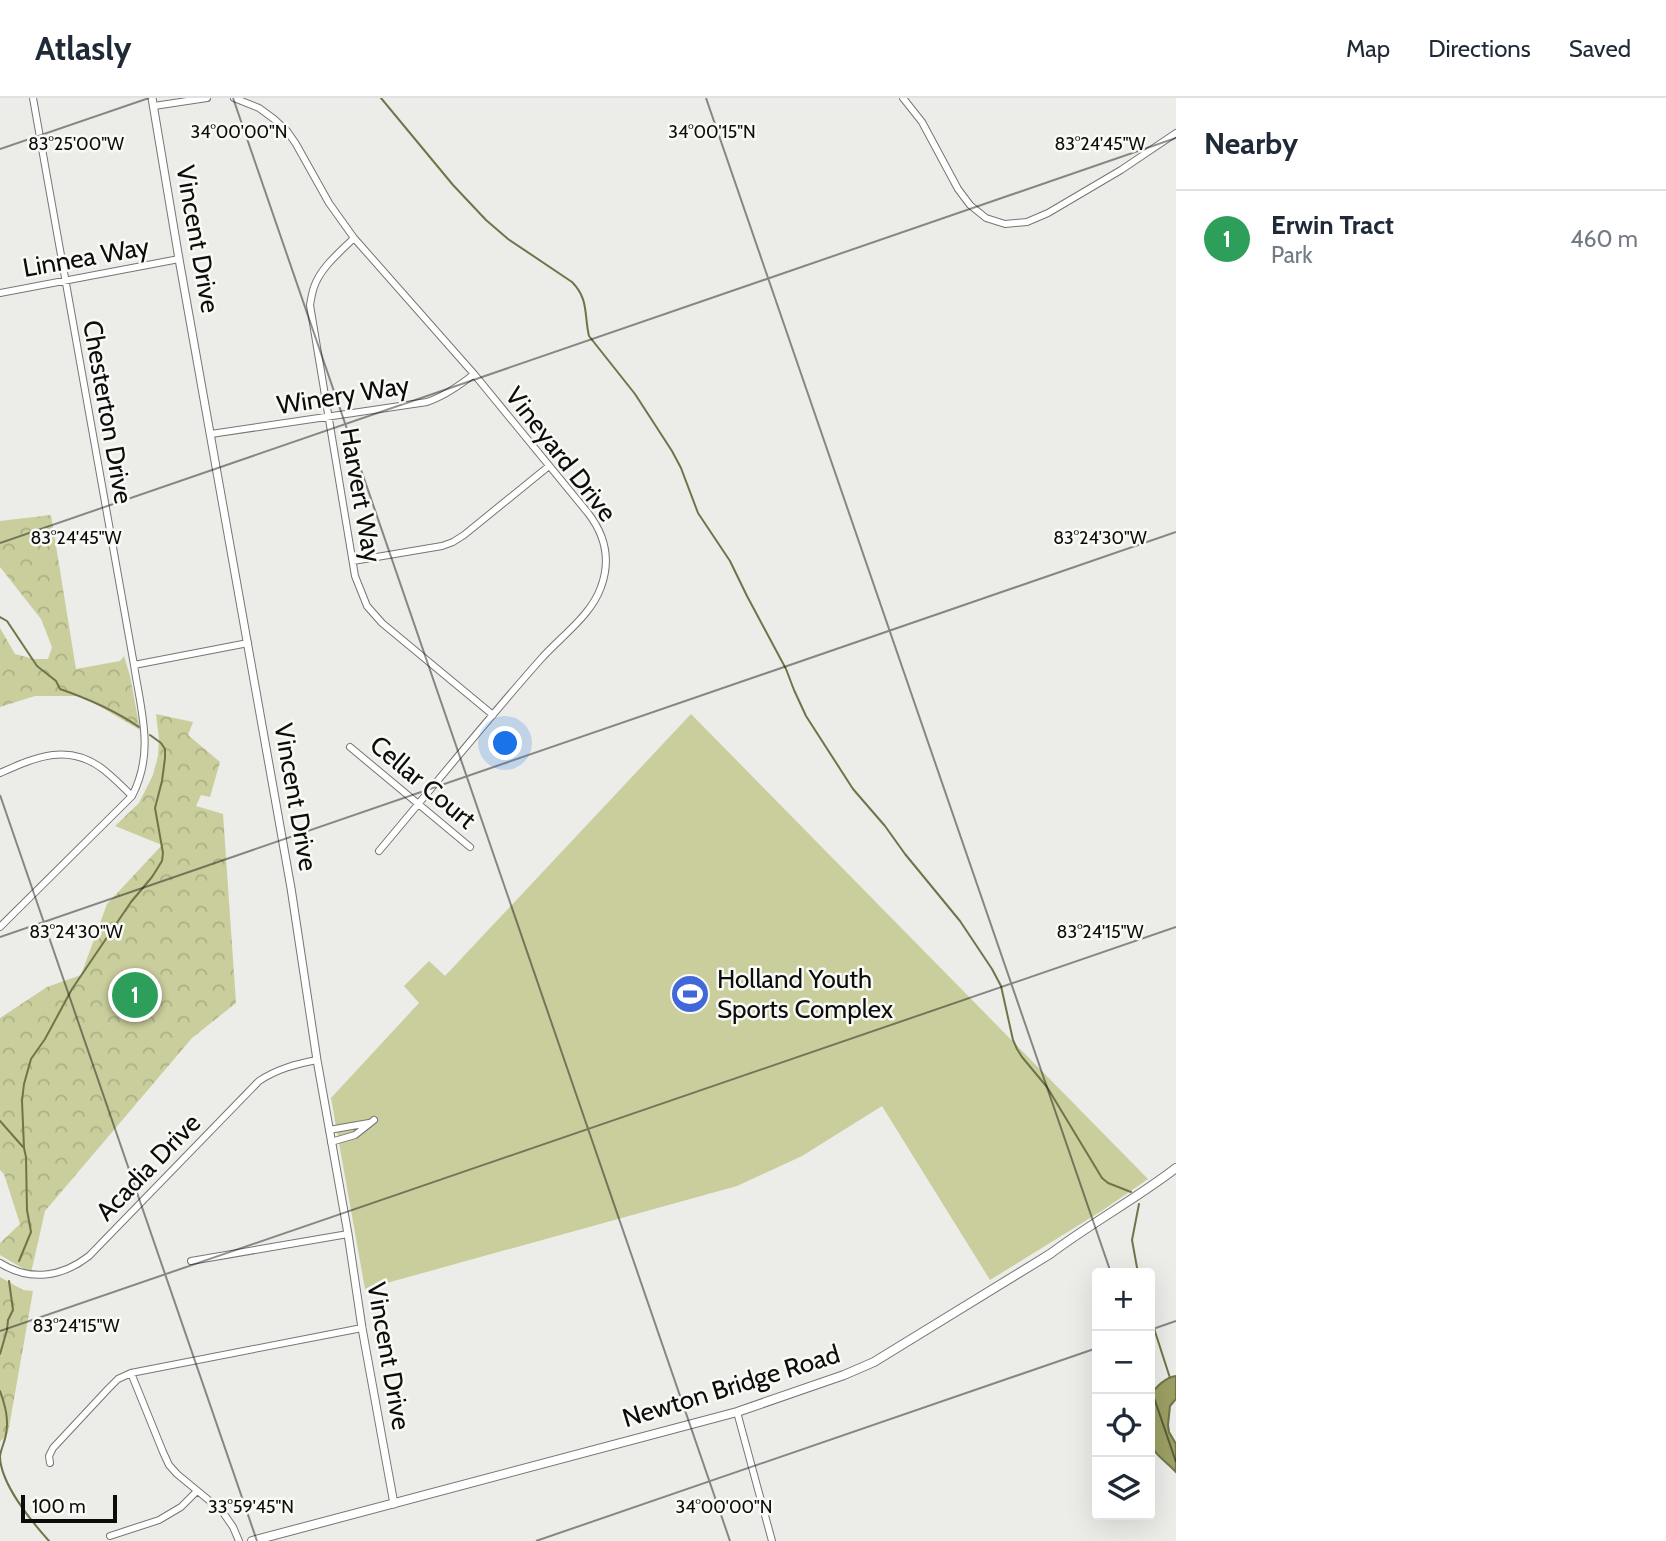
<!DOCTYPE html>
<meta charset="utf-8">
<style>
body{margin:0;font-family:Cabin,sans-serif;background:#f6f6f7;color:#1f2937}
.controls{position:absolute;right:21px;bottom:21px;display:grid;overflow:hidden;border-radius:7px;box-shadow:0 7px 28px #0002}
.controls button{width:63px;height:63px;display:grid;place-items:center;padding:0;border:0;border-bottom:2px solid #e0e1e3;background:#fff;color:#1f2937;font:35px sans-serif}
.scale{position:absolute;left:21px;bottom:18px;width:96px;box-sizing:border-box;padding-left:7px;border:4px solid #0c0c0b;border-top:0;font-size:19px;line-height:24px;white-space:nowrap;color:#0c0c0b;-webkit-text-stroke:5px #f9faf6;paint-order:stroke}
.you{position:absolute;left:506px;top:646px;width:24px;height:24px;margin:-18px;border:5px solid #fff;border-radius:50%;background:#1a73e8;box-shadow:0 0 0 10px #1a73e833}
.badge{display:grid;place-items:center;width:46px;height:46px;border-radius:50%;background:#111827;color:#fff;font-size:23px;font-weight:700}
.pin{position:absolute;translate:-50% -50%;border:4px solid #fff;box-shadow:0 2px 7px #0006}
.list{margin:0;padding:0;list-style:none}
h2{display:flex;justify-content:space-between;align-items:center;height:91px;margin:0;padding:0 28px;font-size:30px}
h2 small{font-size:23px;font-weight:400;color:#747a83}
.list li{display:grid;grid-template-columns:46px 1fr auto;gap:21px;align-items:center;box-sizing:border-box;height:98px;padding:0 28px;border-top:2px solid #e0e1e3}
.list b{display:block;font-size:26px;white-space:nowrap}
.list p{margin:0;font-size:23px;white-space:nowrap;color:#747a83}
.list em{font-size:23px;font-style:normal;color:#747a83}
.icon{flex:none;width:38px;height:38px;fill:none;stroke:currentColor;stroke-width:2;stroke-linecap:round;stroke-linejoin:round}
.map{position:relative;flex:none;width:1176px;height:1443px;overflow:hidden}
header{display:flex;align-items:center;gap:42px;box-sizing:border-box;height:98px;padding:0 35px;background:#fff;border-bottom:2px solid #e0e1e3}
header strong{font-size:33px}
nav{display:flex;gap:38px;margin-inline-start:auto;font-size:24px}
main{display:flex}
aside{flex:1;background:#fff}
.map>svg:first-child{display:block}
.park{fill:url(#park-crowns)}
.pitch{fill:#cace9c}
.water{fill:#9ca064;stroke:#717449;stroke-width:2}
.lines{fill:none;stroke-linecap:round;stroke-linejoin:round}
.stream{stroke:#717449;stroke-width:2}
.minor-casing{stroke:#767673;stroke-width:8}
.tertiary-casing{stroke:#767673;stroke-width:9}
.secondary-casing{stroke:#767673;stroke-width:10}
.minor{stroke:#fff;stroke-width:6}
.tertiary{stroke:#fff;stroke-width:7}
.secondary{stroke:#fff;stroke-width:8}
.ticks{fill:none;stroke:#0c0c0b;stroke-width:2;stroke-opacity:0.45}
.labels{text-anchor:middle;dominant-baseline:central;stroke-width:5;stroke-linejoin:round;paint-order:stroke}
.street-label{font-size:26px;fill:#0c0c0b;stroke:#f9faf6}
.poi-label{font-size:26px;fill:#0c0c0b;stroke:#f9faf6;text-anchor:start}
.ticks-label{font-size:18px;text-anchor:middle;fill:#0c0c0b;stroke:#f9faf6;stroke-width:5;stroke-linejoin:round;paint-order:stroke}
</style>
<header>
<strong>Atlasly</strong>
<nav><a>Map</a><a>Directions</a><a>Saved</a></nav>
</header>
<main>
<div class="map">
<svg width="1176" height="1443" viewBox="0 0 1176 1443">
<defs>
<pattern id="park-crowns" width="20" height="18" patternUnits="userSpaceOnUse" patternTransform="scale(1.75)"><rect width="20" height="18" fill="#cace9c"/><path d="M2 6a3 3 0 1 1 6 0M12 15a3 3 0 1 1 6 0" fill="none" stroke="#acb085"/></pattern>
</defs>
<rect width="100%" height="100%" fill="#ecece8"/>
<path class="park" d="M 51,417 L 76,571 L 120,563 L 124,558 L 130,578 L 140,632 L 82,598 L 35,598 L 0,609 L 0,530 L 15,556 L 34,561 L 48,561 L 52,549 L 41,521 L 0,469 L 0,423 Z
M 156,616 L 193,624 L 188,637 L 220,664 L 210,699 L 201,697 L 196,708 L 223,716 L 236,905 L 192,940 L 45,1113 L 31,1175 L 0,1157 L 0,1145 L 20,1126 L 4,1076 L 0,1072 L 0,920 L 47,889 L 81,877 L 107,806 L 162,747 L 115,728 L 139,705 L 153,677 L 158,658 L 159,641 Z
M 0,1179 L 23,1192 L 33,1193 L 8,1335 L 0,1344 Z"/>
<path class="pitch" d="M 691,616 L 1148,1081 L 1103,1112 L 990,1182 L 882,1008 L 802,1058 L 737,1088 L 365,1191 L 331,1000 L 419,905 L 404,888 L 429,863 L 445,878 Z"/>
<path class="water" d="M 1176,1278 L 1176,1301 L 1170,1308 L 1168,1327 L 1169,1334 L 1176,1346 L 1176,1374 C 1168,1365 1153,1356 1150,1344 C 1149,1339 1149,1302 1150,1299 C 1155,1289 1166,1279 1176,1278 Z"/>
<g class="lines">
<path class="stream" d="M 381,0 L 453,87 L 486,122 L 508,141 L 572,184 C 589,201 584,217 589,238 L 635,296 L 672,353 L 681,370 L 698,415 L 730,463 L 747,498 L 786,571 L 794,592 L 806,618 L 853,691 L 885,728 L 905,756 L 960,823 L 992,871 L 1001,888 L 1013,942 L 1017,951 L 1022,959 L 1047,989 L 1102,1080 L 1108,1085 L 1131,1094
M 0,519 L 7,523 L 37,568 L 56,583 L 60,591 C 89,601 114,612 139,629
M 0,1023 L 23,1049
M 19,1163 L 31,1134 L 27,1112 L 26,1059 L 24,1050 L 22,1003 L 24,986 L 31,961 L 45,941 L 72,891 L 131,804 L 152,779 L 162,763 L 163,755 L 155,710 L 162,683 L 165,660 L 165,651 L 161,645 L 150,637
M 1138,1175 L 1132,1142 L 1139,1106
M 1150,1218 L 1170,1280
M 0,1256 L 7,1232 L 8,1222 L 13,1212 L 9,1183
M 0,1293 C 5,1307 9,1321 6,1336 C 5,1343 1,1351 0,1358 C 0,1385 32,1424 49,1443"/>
<defs>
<path id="minor" d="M 234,0 L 259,10 L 274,21 L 287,33 L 296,46 L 329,105 L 354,140 L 474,276 L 588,415 C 605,437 611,462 601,489 C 591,518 560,539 540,562 C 485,624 433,689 379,753
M 903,0 L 922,24 L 958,91 L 970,107 L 986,120 L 1005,126 L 1027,124 L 1048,115 L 1121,72 L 1176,35
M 154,8 L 207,0
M 354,140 C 340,154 321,169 314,189 C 312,195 311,201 310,207 L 355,478 L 367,508 L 382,525 L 493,617
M 0,195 L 179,161
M 211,336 L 427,304 C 445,298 459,288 474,276
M 353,463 L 442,448 L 453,444 L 464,437 L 549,368
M 134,567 L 248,545
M 350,649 L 470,749
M 0,675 C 36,659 69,644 104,672 C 114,680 123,689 132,698
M 0,829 L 132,698 C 155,654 141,614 134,567 L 33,0
M 329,1032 L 369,1025
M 331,1044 L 355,1037 L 374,1022
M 191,1163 L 348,1136
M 0,1165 C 30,1184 62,1179 89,1158 L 259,983 C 277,971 296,966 317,962
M 131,1275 L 163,1354 L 169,1367 L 177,1376 L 222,1413 L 233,1429 L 239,1443
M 737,1314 L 772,1443
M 50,1365 L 49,1358 L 53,1350 L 108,1291 L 118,1281 L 131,1275 L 362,1230
M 110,1438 L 159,1422 L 181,1409 L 197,1393"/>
<path id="tertiary" d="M 152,0 L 179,161 L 291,790 L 317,962 L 348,1136 L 362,1230 L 394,1406"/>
<path id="secondary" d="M 252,1443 L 737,1314 L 844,1277 L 874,1264 L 1050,1156 C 1091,1125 1136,1101 1176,1070"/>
</defs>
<use href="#minor" class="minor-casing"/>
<use href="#tertiary" class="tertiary-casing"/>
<use href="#secondary" class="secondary-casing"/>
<use href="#minor" class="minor"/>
<use href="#tertiary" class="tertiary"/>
<use href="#secondary" class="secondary"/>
</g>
<path class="ticks" d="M 233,0 L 730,1443M 706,0 L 1111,1175M 0,51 L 149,0M 0,445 L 1176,40M 0,697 L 257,1443M 0,839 L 1176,434M 1150,1232 L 1176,1223M 0,1233 L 1176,829M 1150,1288 L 1176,1364M 536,1443 L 1097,1250"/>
<defs>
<symbol id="stadium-disc" viewBox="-11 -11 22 22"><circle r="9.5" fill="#4267d9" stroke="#f9faf6"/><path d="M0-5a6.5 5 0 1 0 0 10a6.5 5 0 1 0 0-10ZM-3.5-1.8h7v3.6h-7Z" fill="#fff"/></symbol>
</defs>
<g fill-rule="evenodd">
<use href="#stadium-disc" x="668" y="874" width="44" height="44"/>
</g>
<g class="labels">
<g class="street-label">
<text transform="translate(198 141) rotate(80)">Vincent Drive</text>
<text transform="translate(86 159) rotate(-10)">Linnea Way</text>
<text transform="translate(343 297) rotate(-9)">Winery Way</text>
<text transform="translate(108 314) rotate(80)">Chesterton Drive</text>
<text transform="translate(561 356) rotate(52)">Vineyard Drive</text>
<text transform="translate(361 397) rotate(80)">Harvert Way</text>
<text transform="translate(423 684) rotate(40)">Cellar Court</text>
<text transform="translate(296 699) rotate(80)">Vincent Drive</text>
<text transform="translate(148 1069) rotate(-46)">Acadia Drive</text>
<text transform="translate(389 1258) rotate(80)">Vincent Drive</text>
<text transform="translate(731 1288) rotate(-17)">Newton Bridge Road</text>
</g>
<g class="poi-label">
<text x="717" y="881">Holland Youth<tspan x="717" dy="30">Sports Complex</tspan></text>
</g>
</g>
<g class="ticks-label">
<text x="239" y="40">34°00'00"N</text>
<text x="712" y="40">34°00'15"N</text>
<text x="76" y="52">83°25'00"W</text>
<text x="1100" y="52">83°24'45"W</text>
<text x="76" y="446">83°24'45"W</text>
<text x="1100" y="446">83°24'30"W</text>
<text x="76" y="840">83°24'30"W</text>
<text x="1100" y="840">83°24'15"W</text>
<text x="76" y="1234">83°24'15"W</text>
<text x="251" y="1415">33°59'45"N</text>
<text x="724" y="1415">34°00'00"N</text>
</g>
</svg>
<div class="controls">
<button>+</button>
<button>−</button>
<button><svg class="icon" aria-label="locate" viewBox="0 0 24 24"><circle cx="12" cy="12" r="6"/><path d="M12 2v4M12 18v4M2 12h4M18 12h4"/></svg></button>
<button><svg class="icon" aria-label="layers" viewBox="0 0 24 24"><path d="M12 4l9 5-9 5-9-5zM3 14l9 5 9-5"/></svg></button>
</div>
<div class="scale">100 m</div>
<div class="you"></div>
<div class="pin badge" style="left:135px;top:897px;background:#2e9e5b">1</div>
</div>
<aside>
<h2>Nearby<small></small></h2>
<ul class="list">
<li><span class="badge" style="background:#2e9e5b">1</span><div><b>Erwin Tract</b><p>Park</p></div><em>460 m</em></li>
</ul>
</aside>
</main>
